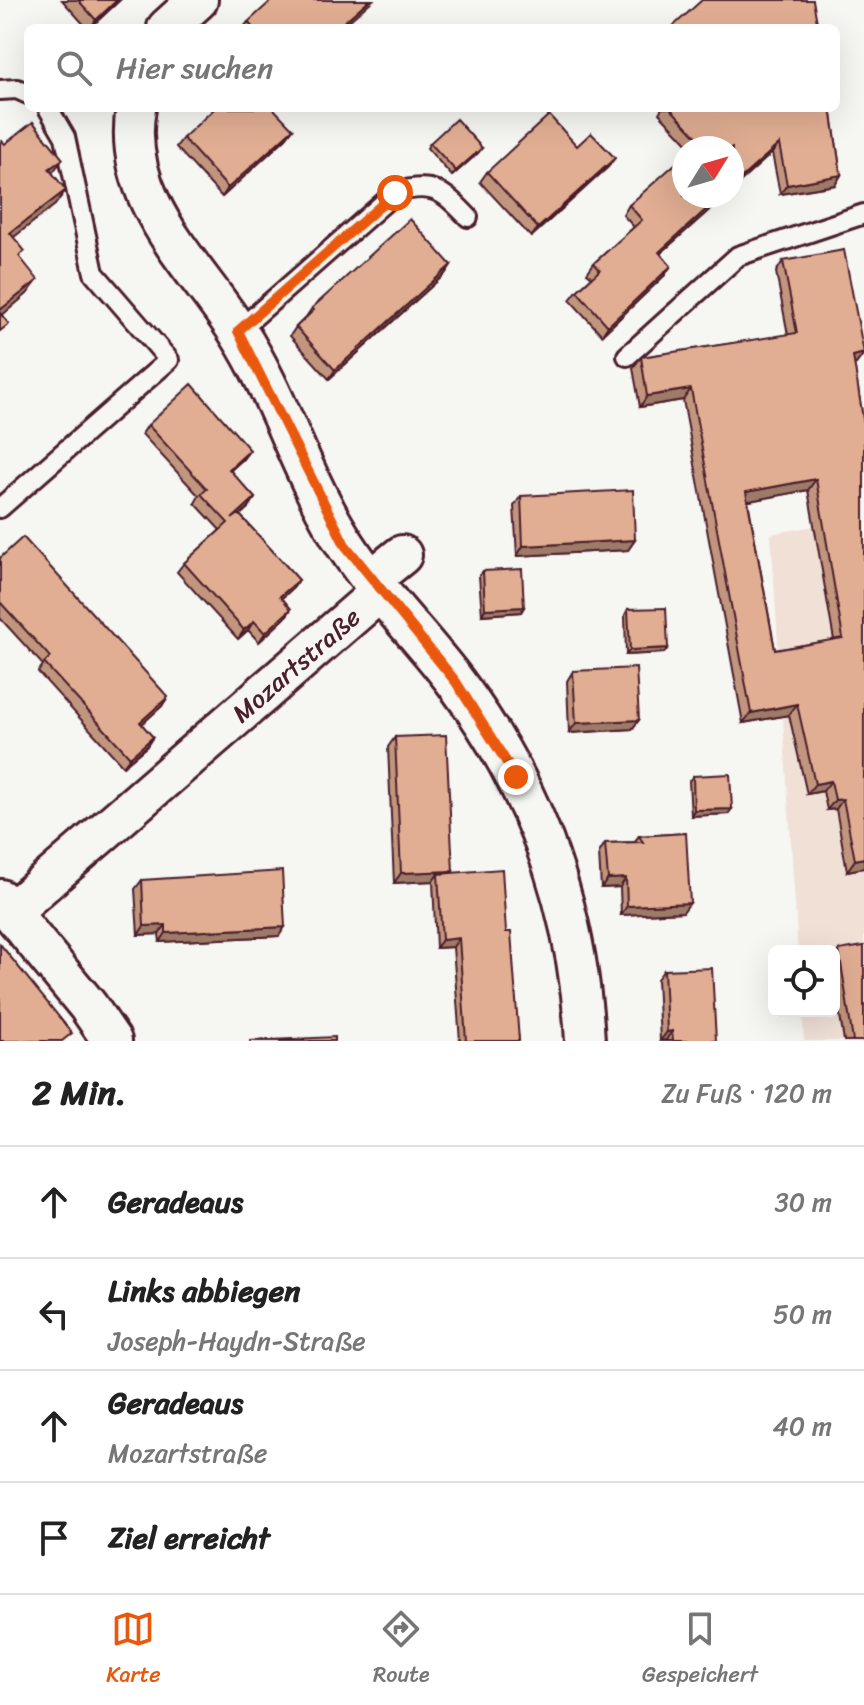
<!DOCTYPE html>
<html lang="de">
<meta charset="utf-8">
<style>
body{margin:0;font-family:Sriracha,sans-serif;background:#f6f6f6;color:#222}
.controls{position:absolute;right:24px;bottom:24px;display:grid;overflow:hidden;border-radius:12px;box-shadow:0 8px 32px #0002}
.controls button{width:72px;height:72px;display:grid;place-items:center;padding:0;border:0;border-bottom:2px solid #e0e0e0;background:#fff;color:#222;font:40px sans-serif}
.compass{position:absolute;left:672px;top:136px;width:72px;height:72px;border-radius:50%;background:#fff;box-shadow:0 8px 32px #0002;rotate:53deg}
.stop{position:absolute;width:24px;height:24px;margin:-18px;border:6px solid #ea580c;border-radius:50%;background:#fff}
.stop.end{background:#ea580c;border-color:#fff;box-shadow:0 2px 8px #0008}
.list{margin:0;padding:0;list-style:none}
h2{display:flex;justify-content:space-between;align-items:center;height:104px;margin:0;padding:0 32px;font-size:34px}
h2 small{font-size:26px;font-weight:400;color:#767676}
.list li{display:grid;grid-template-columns:52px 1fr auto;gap:24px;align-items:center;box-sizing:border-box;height:112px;padding:0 32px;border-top:2px solid #e0e0e0}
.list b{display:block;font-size:30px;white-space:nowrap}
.list p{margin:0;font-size:26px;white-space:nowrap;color:#767676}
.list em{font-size:26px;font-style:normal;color:#767676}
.icon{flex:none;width:44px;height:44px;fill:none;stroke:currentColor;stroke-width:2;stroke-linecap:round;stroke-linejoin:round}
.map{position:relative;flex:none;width:864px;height:1041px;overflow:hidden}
.search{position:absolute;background:#fff;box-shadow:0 8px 32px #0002;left:24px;right:24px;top:24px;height:88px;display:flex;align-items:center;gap:20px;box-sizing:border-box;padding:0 28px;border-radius:12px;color:#767676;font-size:30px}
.sheet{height:552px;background:#fff}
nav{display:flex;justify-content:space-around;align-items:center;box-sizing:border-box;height:112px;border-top:2px solid #e0e0e0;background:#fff;font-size:22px;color:#767676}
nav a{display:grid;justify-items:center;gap:4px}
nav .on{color:#ea580c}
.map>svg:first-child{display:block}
.built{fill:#f0e0d6}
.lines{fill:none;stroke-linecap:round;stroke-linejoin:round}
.service-casing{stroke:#4a1f2b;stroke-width:24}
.minor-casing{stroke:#4a1f2b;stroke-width:44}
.service{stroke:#f6f6f2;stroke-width:18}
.minor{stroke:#f6f6f2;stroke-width:38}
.wall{fill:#c2967e;stroke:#4a1f2b;stroke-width:2;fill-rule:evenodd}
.shaded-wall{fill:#9e7a67;stroke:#4a1f2b;stroke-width:2}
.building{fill:#e1ae93;stroke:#4a1f2b;stroke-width:2;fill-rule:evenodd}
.route{stroke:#ea580c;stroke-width:10}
.labels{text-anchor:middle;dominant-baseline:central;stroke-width:8;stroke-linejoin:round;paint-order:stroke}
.street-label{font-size:26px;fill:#4a1f2b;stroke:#f6f6f2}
</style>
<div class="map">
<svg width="864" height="1041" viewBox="0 0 864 1041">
<rect width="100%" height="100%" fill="#f6f6f2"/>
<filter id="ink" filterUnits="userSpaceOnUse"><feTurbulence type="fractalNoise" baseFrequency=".0125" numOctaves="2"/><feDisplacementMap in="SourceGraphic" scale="16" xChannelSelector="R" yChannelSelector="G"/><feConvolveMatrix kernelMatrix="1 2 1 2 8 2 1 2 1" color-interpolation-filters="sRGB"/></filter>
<g filter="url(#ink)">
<path class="built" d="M 864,517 L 864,1041 L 804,1041 L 802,1011 L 834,1011 L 834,951 L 798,951 L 771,534 Z"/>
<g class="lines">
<defs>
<path id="service" d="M 0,90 L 17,89 L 28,94
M 238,331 L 395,193 C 432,181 443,191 468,217
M 627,356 L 738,256 L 864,214
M 0,508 L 169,360 L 94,273 L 65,137 L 48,108"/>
<path id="minor" d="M 167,28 L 198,0
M 136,108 C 120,200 195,264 238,332 C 281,399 303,481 347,547 C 379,596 422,637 457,684 C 536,790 578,909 585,1041
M 371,580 L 402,555
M 0,899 L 88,1006 L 112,1041
M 11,912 L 380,592"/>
</defs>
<use href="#service" class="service-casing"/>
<use href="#minor" class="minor-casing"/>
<use href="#service" class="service"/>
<use href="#minor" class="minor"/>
</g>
<path class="wall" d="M 62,0 L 120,0 L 90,28 L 87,28 Z
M 248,22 L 341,28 L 243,28 Z
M 662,108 L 831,108 L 841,175 L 835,185 L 780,194 L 772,153 L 732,189 L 732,148 L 692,148 L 659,113 Z
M 293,129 L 286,138 L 222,197 L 176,147 L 183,138 Z
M 430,143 L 482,148 L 478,153 L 452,176 L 427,148 Z
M 577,146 L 608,167 L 531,237 L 480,182 L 487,172 Z
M 725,196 L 660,254 L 665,275 L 602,335 L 570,300 L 577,291 L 592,277 L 587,273 L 594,263 L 634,227 L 623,215 L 629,205 Z
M 783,261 L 864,353 L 856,364 L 854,364 L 864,425 L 864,868 L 847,871 L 836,809 L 827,810 L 823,791 L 807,794 L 789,715 L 743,723 L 683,400 L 640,407 L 633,368 L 641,357 L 788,335 L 776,272 ZM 808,490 L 834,640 L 775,650 L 748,501 Z
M 451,265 L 445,274 L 329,379 L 290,336 L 296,327 L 306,317 L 312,308 Z
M 148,425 L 243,459 L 230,471 L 255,498 L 249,507 L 240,515 L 299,580 L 293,588 L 282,598 L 291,609 L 285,618 L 259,642 L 248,630 L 238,639 L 177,572 L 184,563 L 220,530 L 195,503 L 199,496 L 142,434 Z
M 521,496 L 635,540 L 628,550 L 517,556 L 514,506 Z
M 0,558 L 162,706 L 142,724 L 147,746 L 123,766 L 38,672 L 43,665 L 0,618 Z
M 483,571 L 524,607 L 521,612 L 482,615 L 479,576 Z
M 628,609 L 668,648 L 664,653 L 626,655 L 625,615 Z
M 573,671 L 639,720 L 632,729 L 569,733 L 567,681 Z
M 395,737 L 453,871 L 451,873 L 506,932 L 519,1041 L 460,1041 L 453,947 L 436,948 L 433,881 L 394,883 L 388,747 Z
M 693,776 L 728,814 L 691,816 L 689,781 Z
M 686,833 L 683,912 L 621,915 L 620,887 L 601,888 L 599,853 L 605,843 L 634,842 L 639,836 Z
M 142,880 L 279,936 L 160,942 L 159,934 L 138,935 L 135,889 Z
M 839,950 L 864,1041 L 844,1041 L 834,977 L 834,958 Z
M 664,970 L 716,1041 L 660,1041 L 657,979 Z"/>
<path class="shaded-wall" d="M 117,0 L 120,0 L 90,28 L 96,20 Z
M 369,0 L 373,0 L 341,28 L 337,28 Z
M 293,129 L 286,138 L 222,197 L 228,188 Z
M 779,144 L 772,153 L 732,189 L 732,186 Z
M 482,148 L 478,153 L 452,176 L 456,171 Z
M 615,158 L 608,167 L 531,237 L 538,228 Z
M 63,159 L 52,173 L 49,169 Z
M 841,175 L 835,185 L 780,194 L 787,185 Z
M 66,190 L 55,205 L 0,248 L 10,233 Z
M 721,196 L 725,196 L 652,261 L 659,252 Z
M 451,265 L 445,274 L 329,379 L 335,370 Z
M 671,266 L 665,275 L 602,335 L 608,326 Z
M 38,280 L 27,294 L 0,317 L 0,310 Z
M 864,353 L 856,364 L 846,366 L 853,356 Z
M 691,389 L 683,400 L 640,407 L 647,396 Z
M 250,450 L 243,459 L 222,478 L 229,469 Z
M 816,479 L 808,490 L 739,503 L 746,492 Z
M 255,498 L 249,507 L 226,528 L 232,519 Z
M 635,540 L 628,550 L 517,556 L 523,546 Z
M 299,580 L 293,588 L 274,605 L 280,596 Z
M 524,607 L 521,612 L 482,615 L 485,609 Z
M 291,609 L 285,618 L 259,642 L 265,633 Z
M 254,621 L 248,630 L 238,639 L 244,630 Z
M 668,648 L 664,653 L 626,655 L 630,650 Z
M 168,697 L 162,706 L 134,731 L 140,722 Z
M 797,704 L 789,715 L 743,723 L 751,713 Z
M 639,720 L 632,729 L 569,733 L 576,723 Z
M 153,737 L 147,746 L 123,766 L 130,757 Z
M 831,781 L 823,791 L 807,794 L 815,784 Z
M 843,799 L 836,809 L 827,810 L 835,800 Z
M 732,809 L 728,814 L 691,816 L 694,810 Z
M 864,858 L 864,868 L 847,871 L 855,860 Z
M 453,871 L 446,881 L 438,874 L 433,881 L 394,883 L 401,873 Z
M 626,878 L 620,887 L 601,888 L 608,879 Z
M 690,903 L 683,912 L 621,915 L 627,906 Z
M 166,925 L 159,934 L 138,935 L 144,926 Z
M 285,927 L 279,936 L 160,942 L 166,933 Z
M 459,938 L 453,947 L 436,948 L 442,940 Z
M 672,1031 L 666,1040 L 660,1041 L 667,1032 Z"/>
<path class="building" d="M 78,0 L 117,0 L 96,20 Z
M 272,0 L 369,0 L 337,28 L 253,28 L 248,22 Z
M 702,0 L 813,0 L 818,28 L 671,28 Z
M 215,108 L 273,108 L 293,129 L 228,188 L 183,138 Z
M 670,108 L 831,108 L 841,175 L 787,185 L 779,144 L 732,186 L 732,148 L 693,148 L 701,141 Z
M 549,115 L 577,146 L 591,133 L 615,158 L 538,228 L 487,172 Z
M 456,119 L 482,148 L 456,171 L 430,143 Z
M 33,122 L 63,159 L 49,169 L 66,190 L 10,233 L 25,251 L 19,256 L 38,280 L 0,310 L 0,143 L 2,141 L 5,144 Z
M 684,156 L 684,196 L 721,196 L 659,252 L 671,266 L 608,326 L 577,291 L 600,270 L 594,263 L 642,220 L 629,205 Z
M 410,219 L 451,265 L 335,370 L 296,327 L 314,310 L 312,308 Z
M 844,250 L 864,353 L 853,356 L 864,425 L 864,858 L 855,860 L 843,799 L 835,800 L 831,781 L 815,784 L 797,704 L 751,713 L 691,389 L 647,396 L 641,357 L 797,333 L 783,261 ZM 816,479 L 843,638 L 775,650 L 746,492 Z
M 0,313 L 9,324 L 0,331 Z
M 192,384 L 250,450 L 229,469 L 255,498 L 232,519 L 239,514 L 299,580 L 280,596 L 291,609 L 265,633 L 254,621 L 244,630 L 184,563 L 228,523 L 201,494 L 207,489 L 148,425 Z
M 633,490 L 635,540 L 523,546 L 521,496 Z
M 23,537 L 168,697 L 140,722 L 153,737 L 130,757 L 44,663 L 50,657 L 0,602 L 0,558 Z
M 522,569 L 524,607 L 485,609 L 483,571 Z
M 666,608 L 668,648 L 630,650 L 628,609 Z
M 636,668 L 639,720 L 576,723 L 573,671 Z
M 446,735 L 453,871 L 401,873 L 395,737 Z
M 730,774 L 732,809 L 694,810 L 693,776 Z
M 686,833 L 690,903 L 627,906 L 626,878 L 608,879 L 605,843 L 643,842 L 639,836 Z
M 502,869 L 506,932 L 511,932 L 519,1041 L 466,1041 L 459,938 L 442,940 L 438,874 Z
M 282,871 L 285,927 L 166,933 L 166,925 L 144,926 L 142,880 Z
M 0,944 L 72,1033 L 62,1041 L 0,1041 Z
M 864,946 L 864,1041 L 853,1041 L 839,950 Z
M 712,968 L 716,1041 L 673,1041 L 672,1031 L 667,1032 L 664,970 Z
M 335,1037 L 335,1041 L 249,1041 Z"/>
</g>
<g class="lines" filter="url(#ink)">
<path class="route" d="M 395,193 L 238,331 L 345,545 L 456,682 L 516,777"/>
</g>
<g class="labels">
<g class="street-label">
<text transform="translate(296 665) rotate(-41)">Mozartstraße</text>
</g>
</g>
</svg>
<div class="controls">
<button><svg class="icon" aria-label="locate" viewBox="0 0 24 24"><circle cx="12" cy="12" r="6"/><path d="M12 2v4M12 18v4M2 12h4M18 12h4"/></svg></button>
</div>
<svg class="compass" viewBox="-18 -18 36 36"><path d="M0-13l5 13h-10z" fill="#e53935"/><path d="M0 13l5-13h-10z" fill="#767676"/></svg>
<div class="stop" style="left:395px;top:193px"></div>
<div class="stop end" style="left:516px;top:777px"></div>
<div class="search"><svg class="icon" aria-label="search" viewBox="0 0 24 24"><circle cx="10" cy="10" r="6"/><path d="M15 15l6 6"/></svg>Hier suchen</div>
</div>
<section class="sheet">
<h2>2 Min.<small>Zu Fuß · 120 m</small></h2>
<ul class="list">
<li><svg class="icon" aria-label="ahead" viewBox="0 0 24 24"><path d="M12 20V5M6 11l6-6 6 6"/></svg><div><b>Geradeaus</b></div><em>30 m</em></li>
<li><svg class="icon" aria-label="left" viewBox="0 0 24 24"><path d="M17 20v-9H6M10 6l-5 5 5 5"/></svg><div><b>Links abbiegen</b><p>Joseph-Haydn-Straße</p></div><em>50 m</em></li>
<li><svg class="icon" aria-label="ahead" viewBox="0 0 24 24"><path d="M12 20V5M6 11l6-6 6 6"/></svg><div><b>Geradeaus</b><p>Mozartstraße</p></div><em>40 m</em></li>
<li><svg class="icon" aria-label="arrive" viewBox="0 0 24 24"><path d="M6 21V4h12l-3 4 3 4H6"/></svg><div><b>Ziel erreicht</b></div></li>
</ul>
</section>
<nav>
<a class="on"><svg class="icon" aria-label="map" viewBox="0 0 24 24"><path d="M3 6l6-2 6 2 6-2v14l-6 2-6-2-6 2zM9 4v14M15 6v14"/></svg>Karte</a>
<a><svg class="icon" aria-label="directions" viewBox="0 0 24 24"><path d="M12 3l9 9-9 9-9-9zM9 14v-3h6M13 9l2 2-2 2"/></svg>Route</a>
<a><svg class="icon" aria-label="saved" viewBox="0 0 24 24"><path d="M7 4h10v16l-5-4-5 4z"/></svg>Gespeichert</a>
</nav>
